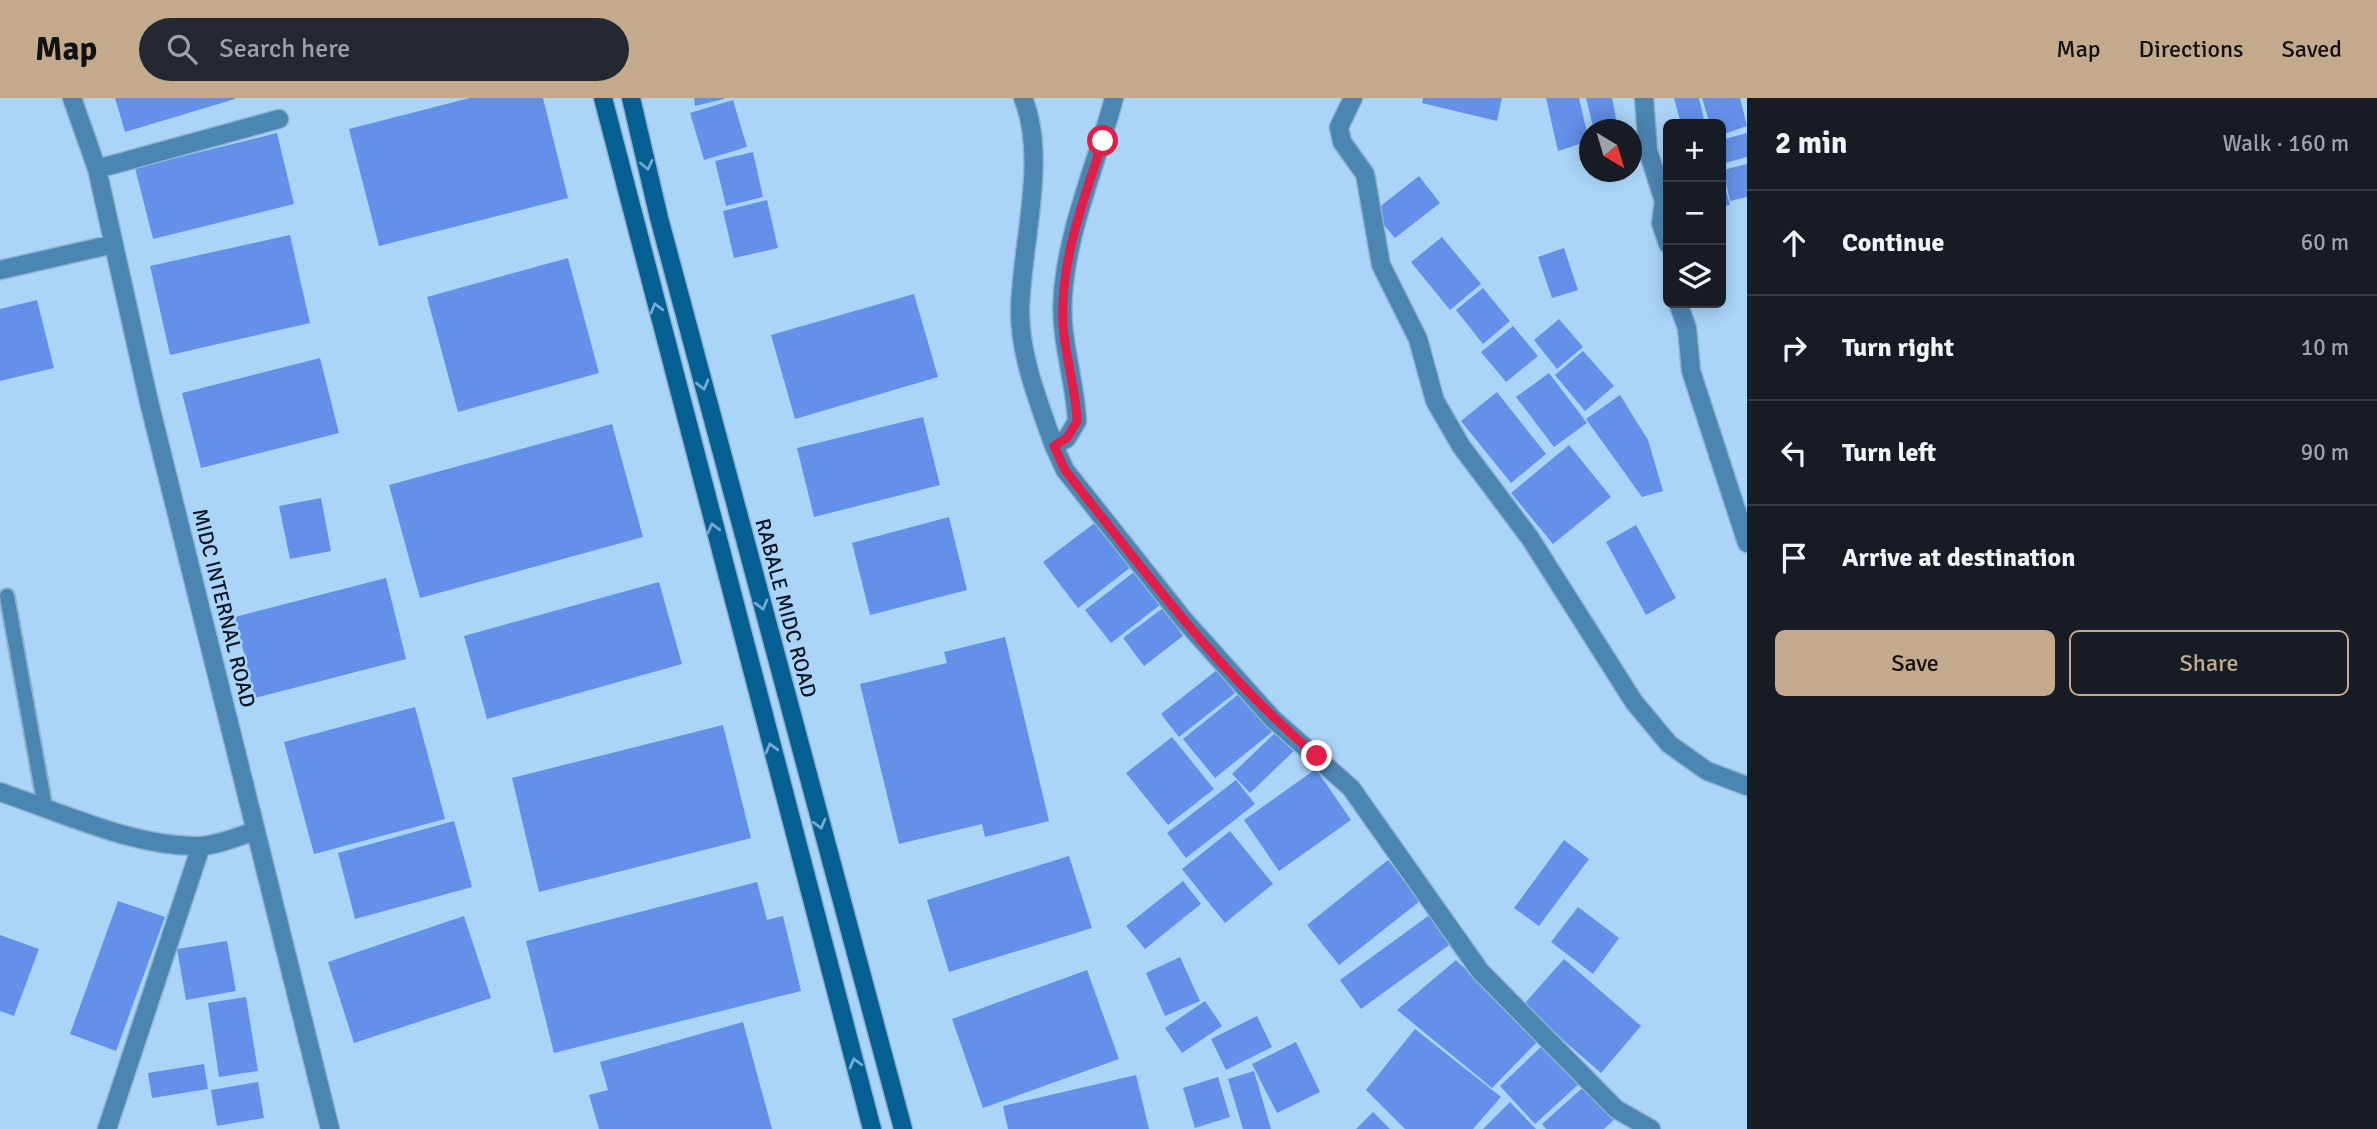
<!DOCTYPE html>
<meta charset="utf-8">
<style>
body{margin:0;font-family:Signika,sans-serif;background:#242831;color:#f1f3f6}
.controls{position:absolute;right:21px;top:21px;display:grid;overflow:hidden;border-radius:10px;box-shadow:0 4px 18px #0003}
.controls button{width:63px;height:63px;display:grid;place-items:center;padding:0;border:0;border-bottom:2px solid #363941;background:#171b24;color:#f1f3f6;font:35px sans-serif}
.compass{position:absolute;left:1579px;top:21px;width:63px;height:63px;border-radius:50%;background:#171b24;box-shadow:0 4px 18px #0003;rotate:142deg}
.stop{position:absolute;width:21px;height:21px;margin:-16px;border:5px solid #e11d48;border-radius:50%;background:#fff}
.stop.end{background:#e11d48;border-color:#fff;box-shadow:0 2px 7px #0008}
.list{margin:0;padding:0;list-style:none}
h2{display:flex;justify-content:space-between;align-items:center;height:91px;margin:0;padding:0 28px;font-size:30px}
h2 small{font-size:23px;font-weight:400;color:#9ea1a6}
.list li{display:grid;grid-template-columns:46px 1fr auto;gap:21px;align-items:center;box-sizing:border-box;height:105px;padding:0 28px;border-top:2px solid #363941}
.list b{display:block;font-size:26px;white-space:nowrap}
.list em{font-size:23px;font-style:normal;color:#9ea1a6}
.actions{display:flex;gap:14px;padding:21px 28px}
.actions a{flex:1;padding:16px 0;border:2px solid #c4aa8d;border-radius:10px;text-align:center;font-size:24px;color:#c4aa8d}
.actions .main{background:#c4aa8d;color:#111}
.icon{flex:none;width:38px;height:38px;fill:none;stroke:currentColor;stroke-width:2;stroke-linecap:round;stroke-linejoin:round}
.map{position:relative;flex:none;width:1747px;height:1031px;overflow:hidden}
header{display:flex;align-items:center;gap:42px;box-sizing:border-box;height:98px;padding:0 35px;background:#c4aa8d;color:#111}
header strong{font-size:33px}
nav{display:flex;gap:38px;margin-inline-start:auto;font-size:24px}
.search{width:490px;height:63px;background:#242831;display:flex;align-items:center;gap:18px;box-sizing:border-box;padding:0 24px;border-radius:38px;color:#9ea1a6;font-size:26px}
main{display:flex}
aside{flex:1;background:#171b24}
.map>svg:first-child{display:block}
.building{fill:#6390e9}
.lines{fill:none;stroke-linecap:round;stroke-linejoin:round}
.service-casing{stroke:#8cb2d1;stroke-width:18}
.minor-casing{stroke:#8cb2d1;stroke-width:21}
.secondary-casing{stroke:#8cb2d1;stroke-width:21}
.service{stroke:#4b85b1;stroke-width:14}
.minor{stroke:#4b85b1;stroke-width:18}
.secondary{stroke:#055f92;stroke-width:18}
.oneway{stroke:#70acd4}
.route{stroke:#e11d48;stroke-width:9}
.labels{text-anchor:middle;dominant-baseline:central;stroke-width:5;stroke-linejoin:round;paint-order:stroke}
.street-label{font-size:21px;fill:#04131f;stroke:#aad5f8}
</style>
<header>
<strong>Map</strong>
<div class="search"><svg class="icon" aria-label="search" viewBox="0 0 24 24"><circle cx="10" cy="10" r="6"/><path d="M15 15l6 6"/></svg>Search here</div>
<nav><a>Map</a><a>Directions</a><a>Saved</a></nav>
</header>
<main>
<div class="map">
<svg width="1747" height="1031" viewBox="0 0 1747 1031">
<rect width="100%" height="100%" fill="#aad5f8"/>
<path class="building" d="M 115,0 L 235,0 L 235,1 L 125,34 Z
M 470,0 L 543,0 L 568,100 L 379,148 L 349,31 Z
M 694,0 L 724,0 L 724,1 L 695,8 Z
M 1423,0 L 1502,0 L 1497,23 L 1422,5 Z
M 1546,0 L 1579,0 L 1589,43 L 1558,53 Z
M 1586,0 L 1612,0 L 1618,31 L 1594,32 Z
M 1674,0 L 1699,0 L 1705,26 L 1681,26 Z
M 1702,0 L 1740,0 L 1747,28 L 1721,37 L 1721,26 L 1710,26 Z
M 733,2 L 747,49 L 704,62 L 690,15 Z
M 277,35 L 294,106 L 153,141 L 135,70 Z
M 1747,35 L 1747,59 L 1721,66 L 1721,42 Z
M 753,54 L 763,99 L 726,108 L 715,63 Z
M 1747,66 L 1747,99 L 1730,103 L 1723,72 Z
M 1721,73 L 1730,107 L 1721,109 Z
M 1419,78 L 1440,105 L 1395,140 L 1373,114 Z
M 767,102 L 778,150 L 734,160 L 723,113 Z
M 290,137 L 310,225 L 170,257 L 150,168 Z
M 1442,139 L 1481,186 L 1450,212 L 1411,164 Z
M 1564,150 L 1578,192 L 1552,200 L 1538,159 Z
M 568,160 L 599,275 L 458,314 L 427,199 Z
M 1483,190 L 1510,223 L 1483,246 L 1456,212 Z
M 914,196 L 938,279 L 795,321 L 771,237 Z
M 37,202 L 54,270 L 0,283 L 0,211 Z
M 1559,221 L 1583,249 L 1557,271 L 1534,242 Z
M 1513,228 L 1538,258 L 1506,284 L 1481,254 Z
M 1583,253 L 1614,288 L 1585,313 L 1555,277 Z
M 320,260 L 339,335 L 201,370 L 182,295 Z
M 1549,275 L 1587,325 L 1554,349 L 1516,299 Z
M 1497,294 L 1546,356 L 1511,385 L 1461,323 Z
M 1620,297 L 1648,342 L 1663,393 L 1642,399 L 1586,321 Z
M 923,319 L 940,387 L 814,419 L 797,350 Z
M 612,326 L 643,439 L 420,500 L 389,387 Z
M 1569,347 L 1611,399 L 1553,446 L 1511,395 Z
M 321,400 L 331,453 L 290,461 L 279,408 Z
M 949,419 L 967,492 L 870,517 L 852,445 Z
M 1100,421 L 1135,466 L 1078,510 L 1043,464 Z
M 1636,427 L 1676,500 L 1646,517 L 1606,444 Z
M 1134,474 L 1160,507 L 1111,545 L 1085,512 Z
M 386,480 L 406,561 L 255,600 L 235,519 Z
M 659,484 L 682,566 L 487,621 L 464,538 Z
M 1163,510 L 1183,538 L 1144,568 L 1123,540 Z
M 1005,539 L 1049,723 L 985,739 L 982,726 L 899,746 L 860,586 L 947,565 L 944,554 Z
M 1217,572 L 1235,595 L 1179,639 L 1161,616 Z
M 1240,595 L 1272,634 L 1215,680 L 1183,641 Z
M 415,609 L 445,721 L 314,756 L 284,644 Z
M 723,627 L 751,740 L 539,794 L 512,680 Z
M 1278,632 L 1296,651 L 1250,695 L 1232,676 Z
M 1172,639 L 1214,691 L 1168,727 L 1126,675 Z
M 1316,671 L 1351,722 L 1279,773 L 1244,722 Z
M 1236,682 L 1255,706 L 1186,760 L 1167,735 Z
M 454,723 L 472,789 L 355,821 L 338,755 Z
M 1230,733 L 1273,786 L 1225,825 L 1182,771 Z
M 1564,742 L 1589,761 L 1539,828 L 1514,810 Z
M 1069,758 L 1092,830 L 949,874 L 927,802 Z
M 1388,762 L 1420,803 L 1339,867 L 1307,827 Z
M 1183,783 L 1201,806 L 1145,851 L 1126,828 Z
M 757,784 L 767,822 L 783,818 L 801,893 L 554,955 L 526,843 Z
M 118,803 L 165,819 L 116,953 L 70,936 Z
M 1578,809 L 1619,840 L 1593,876 L 1551,844 Z
M 1431,816 L 1452,845 L 1361,911 L 1340,882 Z
M 464,818 L 491,900 L 354,945 L 328,864 Z
M 0,837 L 39,851 L 14,918 L 0,913 Z
M 227,843 L 236,893 L 186,902 L 177,851 Z
M 1180,859 L 1200,903 L 1165,918 L 1146,875 Z
M 1564,861 L 1641,928 L 1601,975 L 1523,907 Z
M 1456,862 L 1539,942 L 1492,990 L 1397,912 Z
M 1087,872 L 1119,961 L 983,1010 L 952,921 Z
M 246,899 L 258,973 L 219,979 L 208,905 Z
M 1205,903 L 1222,928 L 1182,955 L 1165,930 Z
M 1257,918 L 1272,949 L 1226,972 L 1211,941 Z
M 743,924 L 772,1031 L 599,1031 L 589,997 L 608,992 L 600,964 Z
M 1415,931 L 1501,999 L 1473,1031 L 1405,1031 L 1366,992 Z
M 1296,944 L 1320,994 L 1277,1015 L 1252,966 Z
M 1544,946 L 1580,985 L 1535,1026 L 1500,988 Z
M 204,966 L 208,991 L 152,1000 L 148,975 Z
M 1254,973 L 1271,1031 L 1243,1031 L 1228,981 Z
M 1136,977 L 1149,1031 L 1008,1031 L 1003,1008 Z
M 1218,979 L 1230,1019 L 1195,1030 L 1183,990 Z
M 258,984 L 264,1020 L 217,1028 L 211,992 Z
M 1588,985 L 1618,1018 L 1604,1031 L 1546,1031 L 1542,1026 Z
M 1510,1004 L 1536,1031 L 1483,1031 Z
M 1373,1014 L 1390,1031 L 1356,1031 Z"/>
<g class="lines">
<defs>
<path id="service" d="M 7,498 L 45,709"/>
<path id="minor" d="M 72,0 L 97,71 L 149,304 L 330,1031
M 1023,0 C 1048,61 1021,148 1020,213 C 1020,259 1039,305 1054,348
M 1114,0 C 1097,65 1068,129 1063,196 C 1059,239 1075,281 1077,323 L 1067,340 L 1054,348 L 1065,372 L 1184,522 L 1273,621 L 1351,690 L 1480,873 L 1616,1011 L 1651,1031
M 1353,0 L 1339,29 L 1342,44 L 1365,76 L 1381,167 L 1418,241 L 1435,303 L 1461,348 L 1530,440 L 1634,604 L 1669,646 L 1707,673 L 1747,688
M 1644,0 L 1648,53 L 1664,103 L 1661,125 L 1668,146
M 97,71 L 279,21
M 0,172 L 114,146
M 1678,205 L 1687,230 L 1691,273 L 1747,445
M 0,694 C 63,715 131,748 198,748 C 217,748 238,738 256,733
M 107,1031 L 201,748"/>
<path id="secondary" d="M 603,0 L 872,1031
M 631,0 L 659,120 L 903,1031"/>
</defs>
<use href="#service" class="service-casing"/>
<use href="#minor" class="minor-casing"/>
<use href="#secondary" class="secondary-casing"/>
<use href="#service" class="service"/>
<use href="#minor" class="minor"/>
<use href="#secondary" class="secondary"/>
</g>
<defs><path id="oneway-chevron" d="M-2-3.5L2.5 0L-2 3.5" fill="none" stroke-width="1.6" stroke-linecap="round" stroke-linejoin="round" transform="scale(1.75)"/></defs>
<g class="oneway">
<use href="#oneway-chevron" transform="translate(647 67) rotate(77)"/>
<use href="#oneway-chevron" transform="translate(656 210) rotate(-105)"/>
<use href="#oneway-chevron" transform="translate(703 287) rotate(75)"/>
<use href="#oneway-chevron" transform="translate(713 430) rotate(-105)"/>
<use href="#oneway-chevron" transform="translate(762 507) rotate(75)"/>
<use href="#oneway-chevron" transform="translate(771 650) rotate(-105)"/>
<use href="#oneway-chevron" transform="translate(820 726) rotate(75)"/>
<use href="#oneway-chevron" transform="translate(855 965) rotate(-105)"/>
</g>
<g class="lines">
<path class="route" d="M 1103,43 C 1083,103 1060,163 1063,227 C 1065,259 1076,291 1077,323 L 1067,340 L 1054,348 L 1065,372 C 1143,471 1219,576 1317,658"/>
</g>
<g class="labels">
<g class="street-label">
<text transform="translate(224 510) rotate(76)">MIDC INTERNAL ROAD</text>
<text transform="translate(786 510) rotate(75)">RABALE MIDC ROAD</text>
</g>
</g>
</svg>
<div class="controls">
<button>+</button>
<button>−</button>
<button><svg class="icon" aria-label="layers" viewBox="0 0 24 24"><path d="M12 4l9 5-9 5-9-5zM3 14l9 5 9-5"/></svg></button>
</div>
<svg class="compass" viewBox="-18 -18 36 36"><path d="M0-13l5 13h-10z" fill="#e53935"/><path d="M0 13l5-13h-10z" fill="#9ea1a6"/></svg>
<div class="stop" style="left:1103px;top:43px"></div>
<div class="stop end" style="left:1317px;top:658px"></div>
</div>
<aside>
<h2>2 min<small>Walk · 160 m</small></h2>
<ul class="list">
<li><svg class="icon" aria-label="ahead" viewBox="0 0 24 24"><path d="M12 20V5M6 11l6-6 6 6"/></svg><div><b>Continue</b></div><em>60 m</em></li>
<li><svg class="icon" aria-label="right" viewBox="0 0 24 24"><path d="M7 20v-9h11M14 6l5 5-5 5"/></svg><div><b>Turn right</b></div><em>10 m</em></li>
<li><svg class="icon" aria-label="left" viewBox="0 0 24 24"><path d="M17 20v-9H6M10 6l-5 5 5 5"/></svg><div><b>Turn left</b></div><em>90 m</em></li>
<li><svg class="icon" aria-label="arrive" viewBox="0 0 24 24"><path d="M6 21V4h12l-3 4 3 4H6"/></svg><div><b>Arrive at destination</b></div></li>
</ul>
<div class="actions"><a class="main">Save</a><a>Share</a></div>
</aside>
</main>
